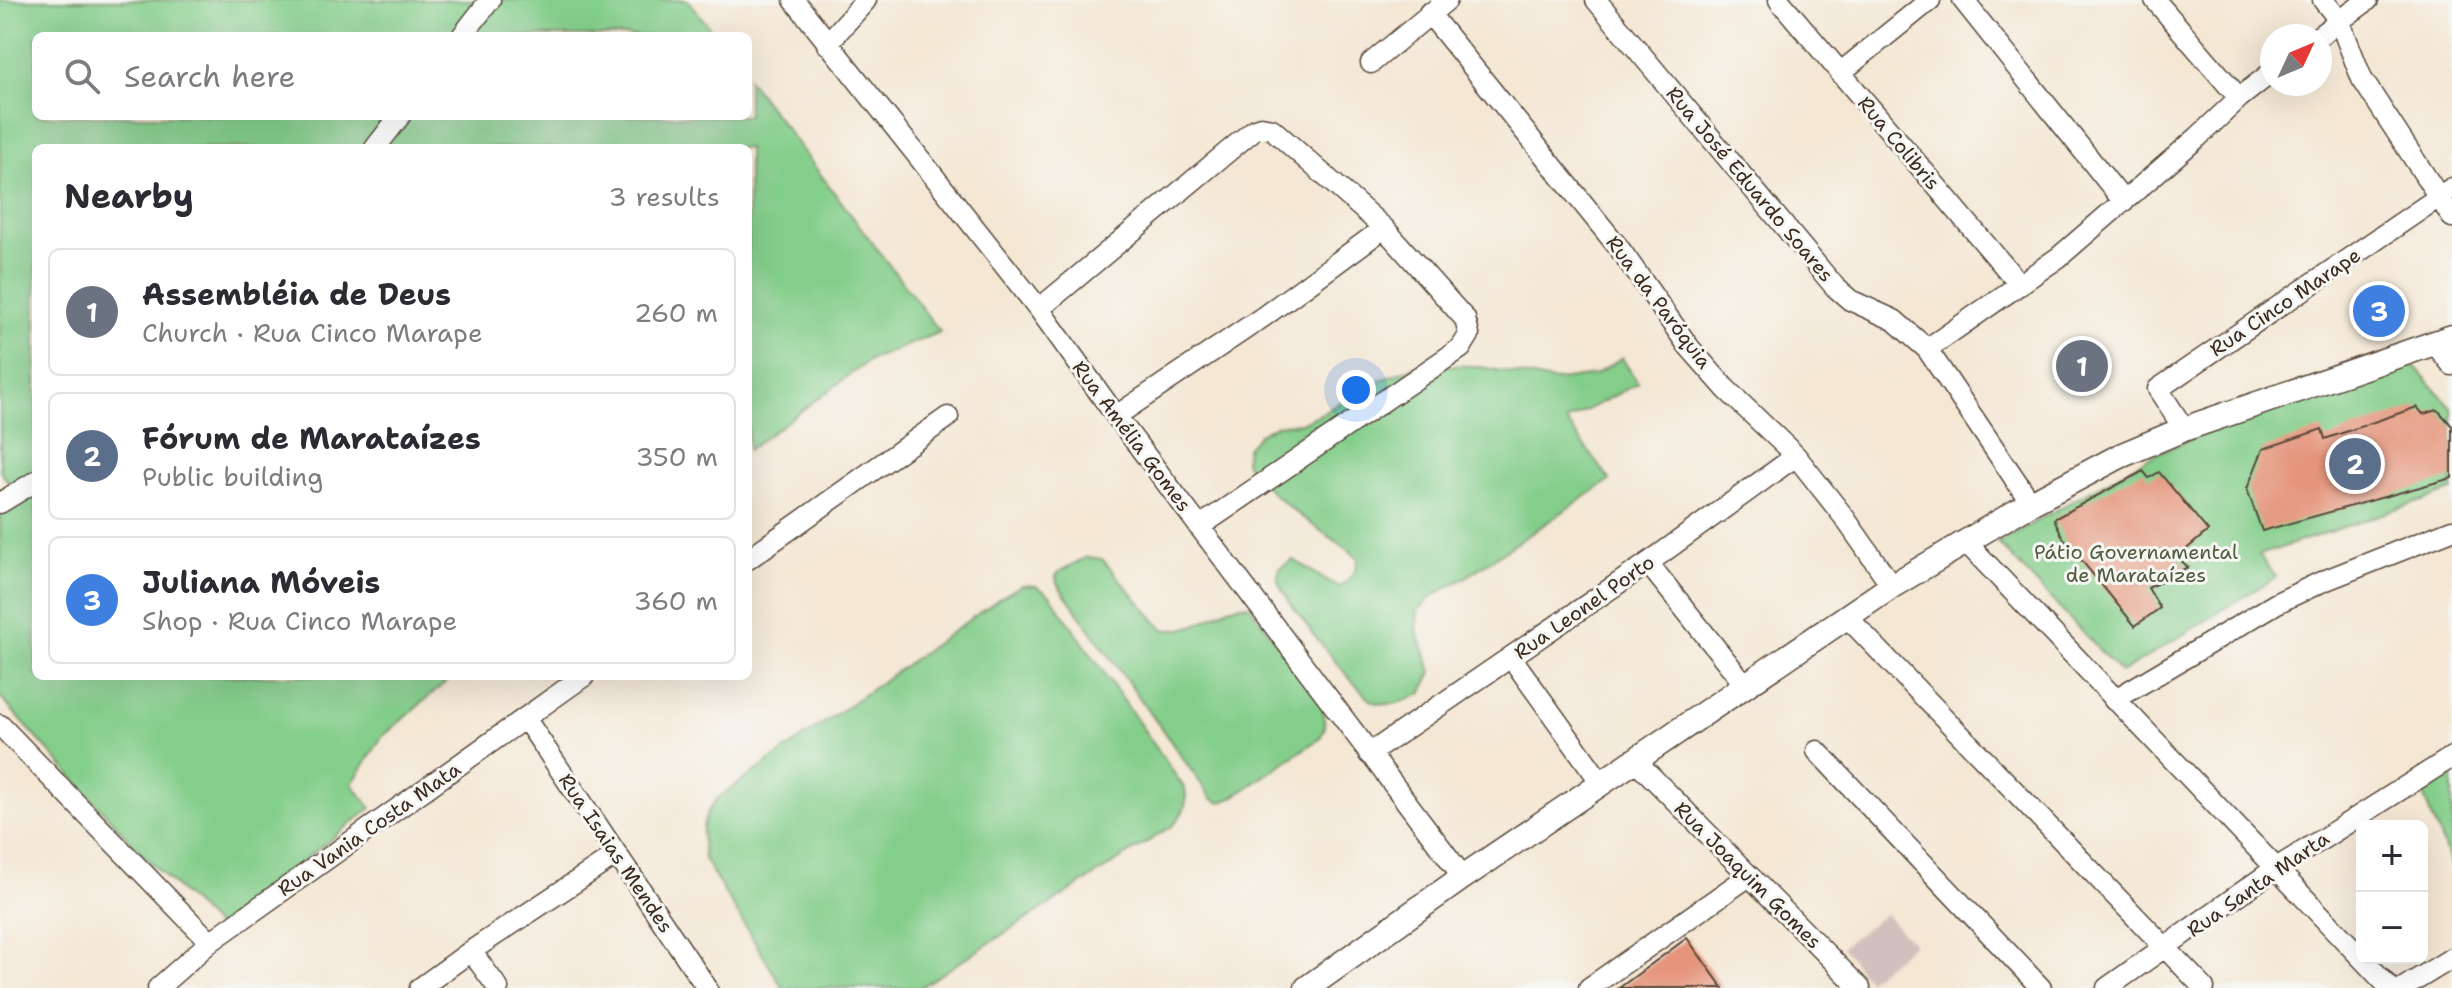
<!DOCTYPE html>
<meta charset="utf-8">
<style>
body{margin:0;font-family:"Shantell Sans",sans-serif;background:#f2f2f3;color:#2b2b33}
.controls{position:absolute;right:24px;bottom:24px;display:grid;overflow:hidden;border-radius:12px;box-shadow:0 8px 32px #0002}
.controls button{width:72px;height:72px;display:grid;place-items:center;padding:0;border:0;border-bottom:2px solid #e1e1e2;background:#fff;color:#2b2b33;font:40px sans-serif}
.compass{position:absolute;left:2260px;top:24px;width:72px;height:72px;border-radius:50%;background:#fff;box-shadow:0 8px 32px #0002;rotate:46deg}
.you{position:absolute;left:1356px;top:390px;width:28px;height:28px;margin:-20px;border:6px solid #fff;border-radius:50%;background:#1a73e8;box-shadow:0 0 0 12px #1a73e833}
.badge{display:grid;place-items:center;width:52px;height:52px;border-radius:50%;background:#b5179e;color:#fff;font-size:26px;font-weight:700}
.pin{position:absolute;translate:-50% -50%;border:4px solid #fff;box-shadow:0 2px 8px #0006}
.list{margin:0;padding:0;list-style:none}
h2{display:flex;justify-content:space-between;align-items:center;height:104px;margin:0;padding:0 32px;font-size:34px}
h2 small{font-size:26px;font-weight:400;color:#7c7c81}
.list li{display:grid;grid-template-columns:52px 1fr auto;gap:24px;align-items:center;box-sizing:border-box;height:128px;margin:0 16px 16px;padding:0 16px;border:2px solid #e1e1e2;border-radius:12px}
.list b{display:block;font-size:30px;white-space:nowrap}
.list p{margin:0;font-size:26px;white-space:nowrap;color:#7c7c81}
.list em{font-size:26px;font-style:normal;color:#7c7c81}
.icon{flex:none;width:44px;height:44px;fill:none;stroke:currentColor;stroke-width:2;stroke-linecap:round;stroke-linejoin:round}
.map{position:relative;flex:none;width:2452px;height:988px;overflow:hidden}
.search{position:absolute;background:#fff;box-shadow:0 8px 32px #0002;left:32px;top:32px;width:720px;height:88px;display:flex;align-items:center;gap:20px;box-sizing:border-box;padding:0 28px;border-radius:12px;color:#7c7c81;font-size:30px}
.panel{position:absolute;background:#fff;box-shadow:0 8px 32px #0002;left:32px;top:144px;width:720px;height:536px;border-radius:12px}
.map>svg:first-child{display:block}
.industrial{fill:#d1c0bd}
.green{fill:#84ce8b;stroke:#607c54;stroke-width:2}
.building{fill:#e5957b}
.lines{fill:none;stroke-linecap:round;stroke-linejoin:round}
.minor-casing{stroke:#574639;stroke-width:23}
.major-casing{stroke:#574639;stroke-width:27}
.minor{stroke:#fff;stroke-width:20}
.major{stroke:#fff;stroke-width:24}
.labels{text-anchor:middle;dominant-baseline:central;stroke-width:6;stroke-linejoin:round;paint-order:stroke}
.street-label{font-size:20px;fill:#3b2a1e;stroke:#f6f6f2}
.park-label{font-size:20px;fill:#515b3f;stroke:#f6f6f2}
</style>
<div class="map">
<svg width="2452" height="988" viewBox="0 0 2452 988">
<rect width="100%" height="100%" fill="#f6f6f2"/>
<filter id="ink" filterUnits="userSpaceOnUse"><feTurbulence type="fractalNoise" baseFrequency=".0125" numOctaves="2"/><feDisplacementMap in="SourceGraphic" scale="16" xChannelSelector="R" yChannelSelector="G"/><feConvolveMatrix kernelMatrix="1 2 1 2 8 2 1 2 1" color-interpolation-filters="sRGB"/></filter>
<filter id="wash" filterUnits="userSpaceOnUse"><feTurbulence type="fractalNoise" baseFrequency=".006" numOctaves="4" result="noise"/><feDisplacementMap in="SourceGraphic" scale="32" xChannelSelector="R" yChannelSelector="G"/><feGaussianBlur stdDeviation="1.8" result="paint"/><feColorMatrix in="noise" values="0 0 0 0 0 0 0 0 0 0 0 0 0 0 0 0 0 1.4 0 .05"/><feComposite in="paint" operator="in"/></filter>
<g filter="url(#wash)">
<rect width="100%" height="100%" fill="#f4e7d4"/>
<path class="industrial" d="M 1885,914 L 1913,944 L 1868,980 L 1842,947 Z"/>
<path class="green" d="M 0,0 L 688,0 L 716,36 L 36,36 L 36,116 L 748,116 L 748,79 L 940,332 L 870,360 L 748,450 L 748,148 L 36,148 L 36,676 L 453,676 L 382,737 L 352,784 L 371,808 L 217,927 L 141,853 L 0,697 L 0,502 L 16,492 L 0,471 Z
M 1622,358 L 1638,383 L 1566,421 L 1610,480 L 1466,577 L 1433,596 L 1418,610 L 1417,631 L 1432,672 L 1421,694 C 1404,701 1392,708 1374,702 C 1361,697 1280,595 1278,580 C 1277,576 1279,572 1280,568 L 1293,560 C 1309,568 1323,581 1340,587 C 1351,579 1357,572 1358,558 C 1348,548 1339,543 1327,535 C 1298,515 1266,491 1245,462 L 1247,448 L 1259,434 L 1277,425 L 1301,423 L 1325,412 L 1362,388 L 1419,365 L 1476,366 L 1553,381 L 1594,375 Z
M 2410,361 L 2452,408 L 2452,491 L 2259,555 L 2276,577 L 2121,673 L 1998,543 L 2154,455 L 2238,418 Z
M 1087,557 L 1102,559 L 1163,629 C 1197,637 1229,597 1250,606 L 1322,704 L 1325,726 L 1320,738 L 1232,798 L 1220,803 L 1212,799 L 1057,583 L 1056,576 L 1060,571 Z
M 1022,585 L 1036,586 L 1050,595 L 1185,789 C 1188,806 1184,813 1172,826 L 919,988 L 783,988 L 704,859 C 701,834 700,817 718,798 L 1000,598 Z
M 2452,774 L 2452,866 L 2422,793 Z"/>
<g id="blocks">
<path class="building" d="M 2417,407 L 2423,414 L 2438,410 L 2452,426 L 2452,478 L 2262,531 L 2247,489 L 2263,449 L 2322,429 L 2325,439 Z
M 2143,471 L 2149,478 L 2159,472 L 2208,531 L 2177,557 L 2188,567 L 2148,588 L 2160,608 L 2135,626 L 2064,539 L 2054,519 Z
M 1687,938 L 1723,988 L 1619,988 Z"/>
</g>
</g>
<g filter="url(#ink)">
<use href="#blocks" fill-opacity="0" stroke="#574639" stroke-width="2"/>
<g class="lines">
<defs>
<path id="minor" d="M 794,0 L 1039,309 L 1116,416 L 1463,877
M 1596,0 L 1835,287 L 1850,300 L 1894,320 L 1927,349 L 2031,503
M 1779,0 L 2020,285
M 1963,0 L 2124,202
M 2155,0 L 2239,98
M 2323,0 L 2339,20 L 2362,79 L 2452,217
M 1429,13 L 1619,248 L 1689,347 L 1726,389 L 1796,456 L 1844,517 L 1892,586
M 462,36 L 490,0
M 2319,36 L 2368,0
M 827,44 L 866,0
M 1371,63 L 1447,0
M 1840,73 L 1930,0
M 375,148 L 400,116
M 1039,309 L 1255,129 L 1261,127 L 1272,129 L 1384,228 L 1465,319 L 1469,335 L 1461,348 L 1199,527
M 2434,343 L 2452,365
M 1927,349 L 2059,257 L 2198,137 L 2239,98 L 2272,72
M 1116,416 L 1263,317 L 1384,228
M 2184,429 L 2158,389 L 2452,188
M 0,503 L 36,481
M 1965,541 L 2390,988
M 748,559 L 948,417
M 1648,563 L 1746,686
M 1848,618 L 2204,988
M 1511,657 L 1602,784
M 2114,700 L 2277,603 L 2321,582 L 2452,530
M 525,718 L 707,988
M 0,725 L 210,942
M 1817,751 L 2041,988
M 1369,754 L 1648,563 L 1796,456
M 1637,762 L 1860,988
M 471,951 L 498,988
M 158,988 L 210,942 L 584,676
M 420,988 L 471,951 L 616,855
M 1589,988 L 1749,876
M 2107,988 L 2275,869 L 2452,757
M 2403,988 L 2452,958"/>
<path id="major" d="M 1307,988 L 1463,877 L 1892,586 L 2031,503 L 2120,456 L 2184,429 L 2452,337"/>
</defs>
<use href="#minor" class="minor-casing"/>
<use href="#major" class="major-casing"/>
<use href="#minor" class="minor"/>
<use href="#major" class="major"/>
</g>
</g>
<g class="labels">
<g class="street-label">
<text transform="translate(1899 143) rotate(50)">Rua Colibris</text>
<text transform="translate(1750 184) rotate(50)">Rua José Eduardo Soares</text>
<text transform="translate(1659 302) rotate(53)">Rua da Paróquia</text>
<text transform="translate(2285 302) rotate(-34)">Rua Cinco Marape</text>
<text transform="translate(1132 436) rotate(53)">Rua Amélia Gomes</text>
<text transform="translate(1584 607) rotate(-35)">Rua Leonel Porto</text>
<text transform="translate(369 829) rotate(-35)">Rua Vania Costa Mata</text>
<text transform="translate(616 853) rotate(56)">Rua Isaias Mendes</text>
<text transform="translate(1748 875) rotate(45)">Rua Joaquim Gomes</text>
<text transform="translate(2258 884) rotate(-35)">Rua Santa Marta</text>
</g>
<g class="park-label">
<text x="2136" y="552">Pátio Governamental<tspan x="2136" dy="23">de Marataízes</tspan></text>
</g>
</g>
</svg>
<div class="controls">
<button>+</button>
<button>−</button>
</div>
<svg class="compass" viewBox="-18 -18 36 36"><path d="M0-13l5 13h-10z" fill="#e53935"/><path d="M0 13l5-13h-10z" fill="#7c7c81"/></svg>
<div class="you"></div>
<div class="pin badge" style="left:2082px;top:366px;background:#6b7280">1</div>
<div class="pin badge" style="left:2355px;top:464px;background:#5c6f8a">2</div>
<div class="pin badge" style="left:2379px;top:311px;background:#3f7fe0">3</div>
<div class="search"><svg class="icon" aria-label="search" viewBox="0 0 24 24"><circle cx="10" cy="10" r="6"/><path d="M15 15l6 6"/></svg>Search here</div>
<section class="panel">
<h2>Nearby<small>3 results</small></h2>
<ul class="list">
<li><span class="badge" style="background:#6b7280">1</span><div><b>Assembléia de Deus</b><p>Church · Rua Cinco Marape</p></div><em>260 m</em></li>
<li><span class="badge" style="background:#5c6f8a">2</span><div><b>Fórum de Marataízes</b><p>Public building</p></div><em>350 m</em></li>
<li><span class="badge" style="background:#3f7fe0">3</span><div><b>Juliana Móveis</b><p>Shop · Rua Cinco Marape</p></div><em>360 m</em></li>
</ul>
</section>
</div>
